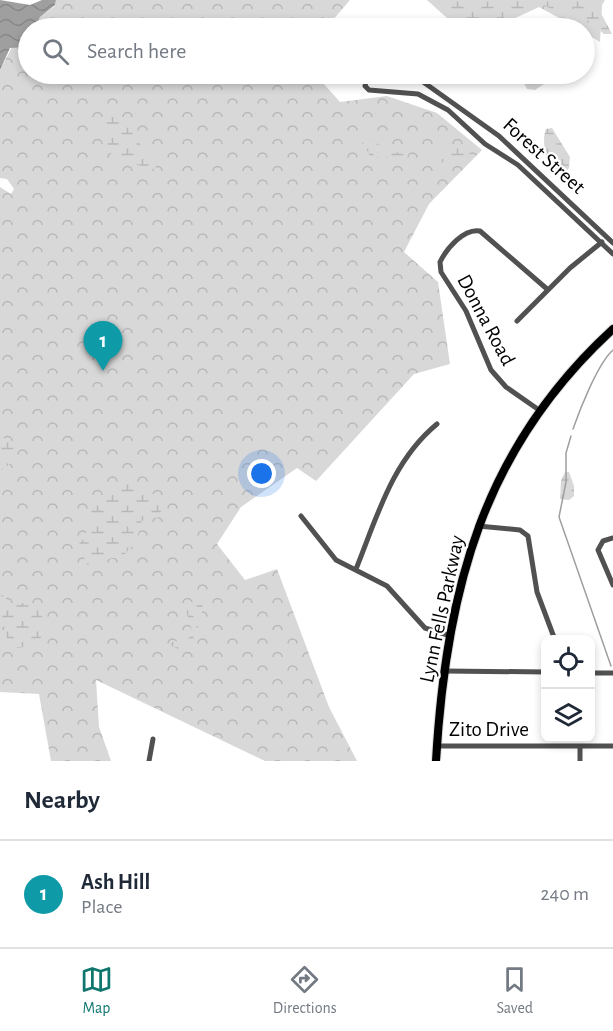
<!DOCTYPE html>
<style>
body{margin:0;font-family:"Alegreya Sans",sans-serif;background:#f2f2f3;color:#1f2937}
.controls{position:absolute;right:18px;bottom:18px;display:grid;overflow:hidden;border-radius:12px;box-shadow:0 3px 9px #0003}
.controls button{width:54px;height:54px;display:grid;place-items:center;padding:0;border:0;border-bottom:2px solid #e0e1e3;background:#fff;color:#1f2937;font:30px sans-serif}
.you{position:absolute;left:262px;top:474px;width:21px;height:21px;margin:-15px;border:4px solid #fff;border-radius:50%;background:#1a73e8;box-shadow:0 0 0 9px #1a73e833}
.badge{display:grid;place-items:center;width:39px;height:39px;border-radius:50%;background:#0f766e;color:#fff;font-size:20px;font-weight:700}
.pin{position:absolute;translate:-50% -50px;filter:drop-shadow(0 2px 3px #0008)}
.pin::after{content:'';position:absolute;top:32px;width:21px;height:18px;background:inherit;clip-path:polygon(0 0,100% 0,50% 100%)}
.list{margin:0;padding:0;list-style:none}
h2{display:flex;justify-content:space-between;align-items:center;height:78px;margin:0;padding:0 24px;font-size:26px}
h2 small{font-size:20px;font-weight:400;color:#747a83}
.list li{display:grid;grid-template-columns:39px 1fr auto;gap:18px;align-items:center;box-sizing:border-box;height:108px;padding:0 24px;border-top:2px solid #e0e1e3}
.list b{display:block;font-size:22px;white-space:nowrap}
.list p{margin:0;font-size:20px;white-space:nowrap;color:#747a83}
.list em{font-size:20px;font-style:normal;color:#747a83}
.icon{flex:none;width:33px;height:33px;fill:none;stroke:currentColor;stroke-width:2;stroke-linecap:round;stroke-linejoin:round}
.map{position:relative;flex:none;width:613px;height:761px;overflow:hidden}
.search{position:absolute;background:#fff;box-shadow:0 3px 9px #0003;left:18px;right:18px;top:18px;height:66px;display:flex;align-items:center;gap:15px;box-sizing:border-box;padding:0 21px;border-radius:33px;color:#747a83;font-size:22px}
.sheet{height:186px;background:#fff}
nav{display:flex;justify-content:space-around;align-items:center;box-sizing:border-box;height:84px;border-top:2px solid #e0e1e3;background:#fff;font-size:16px;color:#747a83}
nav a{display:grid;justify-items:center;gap:3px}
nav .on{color:#0f766e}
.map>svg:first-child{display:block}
.forest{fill:url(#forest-crowns)}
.wetland{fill:url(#wetland-marsh)}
.pitch{fill:#d8d8d8}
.water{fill:url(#water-waves)}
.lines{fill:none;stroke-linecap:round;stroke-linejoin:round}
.stream{stroke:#9f9f9f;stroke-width:1.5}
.primary-casing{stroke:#dbdbdb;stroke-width:10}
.street{stroke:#515151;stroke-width:5}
.primary{stroke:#000;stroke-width:8}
.labels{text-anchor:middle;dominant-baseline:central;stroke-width:4.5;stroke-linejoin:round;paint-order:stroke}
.street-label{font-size:21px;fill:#000;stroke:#fff}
</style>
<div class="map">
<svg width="613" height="761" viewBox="0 0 613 761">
<defs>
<pattern id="forest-crowns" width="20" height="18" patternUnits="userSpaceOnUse" patternTransform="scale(1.5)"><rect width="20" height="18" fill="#d8d8d8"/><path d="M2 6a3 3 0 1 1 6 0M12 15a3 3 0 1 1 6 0" fill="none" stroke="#b8b8b8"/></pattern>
<pattern id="wetland-marsh" width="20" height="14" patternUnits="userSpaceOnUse" patternTransform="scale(1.5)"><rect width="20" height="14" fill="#d8d8d8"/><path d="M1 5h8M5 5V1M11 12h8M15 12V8" fill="none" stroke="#b8b8b8"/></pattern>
<pattern id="water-waves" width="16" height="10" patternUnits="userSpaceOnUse" patternTransform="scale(1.5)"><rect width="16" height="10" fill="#9f9f9f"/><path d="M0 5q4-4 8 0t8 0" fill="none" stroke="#878787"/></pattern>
</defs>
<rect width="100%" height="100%" fill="#fff"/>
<path class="forest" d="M 56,0 L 350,0 L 332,21 L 331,28 L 35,28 L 40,17 L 55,6 Z
M 427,0 L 605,0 L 602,5 L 600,42 L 585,33 L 584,28 L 577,28 L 539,7 L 494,28 L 458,28 Z
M 12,47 L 28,47 L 28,74 L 324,74 L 323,83 L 340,102 L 387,96 L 437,113 L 482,150 L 429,204 L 404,252 L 438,282 L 450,364 L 414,374 L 316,481 L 297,468 L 241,507 L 217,544 L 245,580 L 277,569 L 329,707 L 357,761 L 265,761 L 96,680 L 99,727 L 111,761 L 51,761 L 39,694 L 0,692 L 0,187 L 11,194 L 14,189 L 7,179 L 0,178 L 0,70 Z"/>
<path class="wetland" d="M 427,0 L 533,0 L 534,5 L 507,14 L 492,28 L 451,28 L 453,24 L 445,11 Z
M 544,0 L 594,0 L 612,34 L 604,34 L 573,7 L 552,9 L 545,6 Z
M 111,115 L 116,115 L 130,130 L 156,166 L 155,169 L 115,160 C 106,148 105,132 107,118 Z
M 552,128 L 570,157 L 569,168 L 564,173 L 556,173 C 546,165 541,141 546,129 Z
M 367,138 L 387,149 L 409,156 L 397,162 L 385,156 L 371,158 L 361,139 Z
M 456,145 L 471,155 L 458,165 L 429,160 L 439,153 L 443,147 Z
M 0,437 L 10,440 L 15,454 L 10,464 L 0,471 Z
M 565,472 L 569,472 L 574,486 L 574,496 L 569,500 L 560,499 L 561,481 Z
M 123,481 C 136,483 156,493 164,504 L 158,518 C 134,516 142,528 136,542 L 122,557 L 100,560 L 88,566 L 78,545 L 85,537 L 93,503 Z
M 0,593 L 13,605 L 28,602 L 37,605 L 49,633 L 42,635 L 38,644 L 18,648 L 8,642 C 4,625 0,611 0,593 Z
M 185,600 L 202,605 L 203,608 L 193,646 L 189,651 L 183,651 L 169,645 L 173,641 L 183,642 L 191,636 C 194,622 183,613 185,600 Z"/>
<path class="pitch" d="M 519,74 L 559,74 L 535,90 L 527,89 Z"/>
<path class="water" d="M 0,0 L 30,5 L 42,0 L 56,0 L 55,5 L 40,17 L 35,28 L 28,28 L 28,47 L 10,48 L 0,70 Z"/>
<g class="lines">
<path class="stream" d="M 573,429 C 580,409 598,363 613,350
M 571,436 L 566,453 L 566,482 L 559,517 L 611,666"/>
<defs>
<path id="primary" d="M 436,761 C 446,590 483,448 613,329"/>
</defs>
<use href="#primary" class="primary-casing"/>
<path class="street" d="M 368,74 L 365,86 L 369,90 L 418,94 L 448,110 L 485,144 L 518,165 L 613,254
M 412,74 L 499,136 L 613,243
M 517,321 L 570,268 L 602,242
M 539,410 L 506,387 L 491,370 L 466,311 L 441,272 L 440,262 C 447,248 464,228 480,231 L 547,289
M 301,516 L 336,560 L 387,586 L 425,628 L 451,636
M 478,526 L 520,530 L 528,536 L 537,592 L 555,640
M 613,538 L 603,541 L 598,550 L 613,585
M 356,569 C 377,517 392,461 437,424
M 445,671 L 546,672
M 590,673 L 613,673
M 437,746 L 613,746
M 149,761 L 153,739
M 580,761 L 580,746"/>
<use href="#primary" class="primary"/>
</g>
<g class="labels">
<g class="street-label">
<text transform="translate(544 156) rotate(42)">Forest Street</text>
<text transform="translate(486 320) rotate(62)">Donna Road</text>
<text transform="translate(442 609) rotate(-78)">Lynn Fells Parkway</text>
<text x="489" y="729">Zito Drive</text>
</g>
</g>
</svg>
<div class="controls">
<button><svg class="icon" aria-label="locate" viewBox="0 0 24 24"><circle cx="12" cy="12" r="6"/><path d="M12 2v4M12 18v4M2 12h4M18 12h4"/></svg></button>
<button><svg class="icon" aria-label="layers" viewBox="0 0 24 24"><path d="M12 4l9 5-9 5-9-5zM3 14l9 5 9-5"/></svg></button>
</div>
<div class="you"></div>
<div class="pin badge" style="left:103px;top:371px;background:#0f9aa8">1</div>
<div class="search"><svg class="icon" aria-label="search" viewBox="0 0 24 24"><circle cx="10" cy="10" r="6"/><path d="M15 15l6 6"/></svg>Search here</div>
</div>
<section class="sheet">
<h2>Nearby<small></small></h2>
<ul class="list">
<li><span class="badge" style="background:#0f9aa8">1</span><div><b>Ash Hill</b><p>Place</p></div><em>240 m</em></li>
</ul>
</section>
<nav>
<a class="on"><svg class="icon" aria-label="map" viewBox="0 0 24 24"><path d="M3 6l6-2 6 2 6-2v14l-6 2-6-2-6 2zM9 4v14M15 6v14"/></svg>Map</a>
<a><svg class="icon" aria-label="directions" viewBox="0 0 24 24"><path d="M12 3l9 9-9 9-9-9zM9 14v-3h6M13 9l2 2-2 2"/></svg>Directions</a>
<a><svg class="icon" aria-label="saved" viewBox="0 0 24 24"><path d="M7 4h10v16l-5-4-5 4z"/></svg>Saved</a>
</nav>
